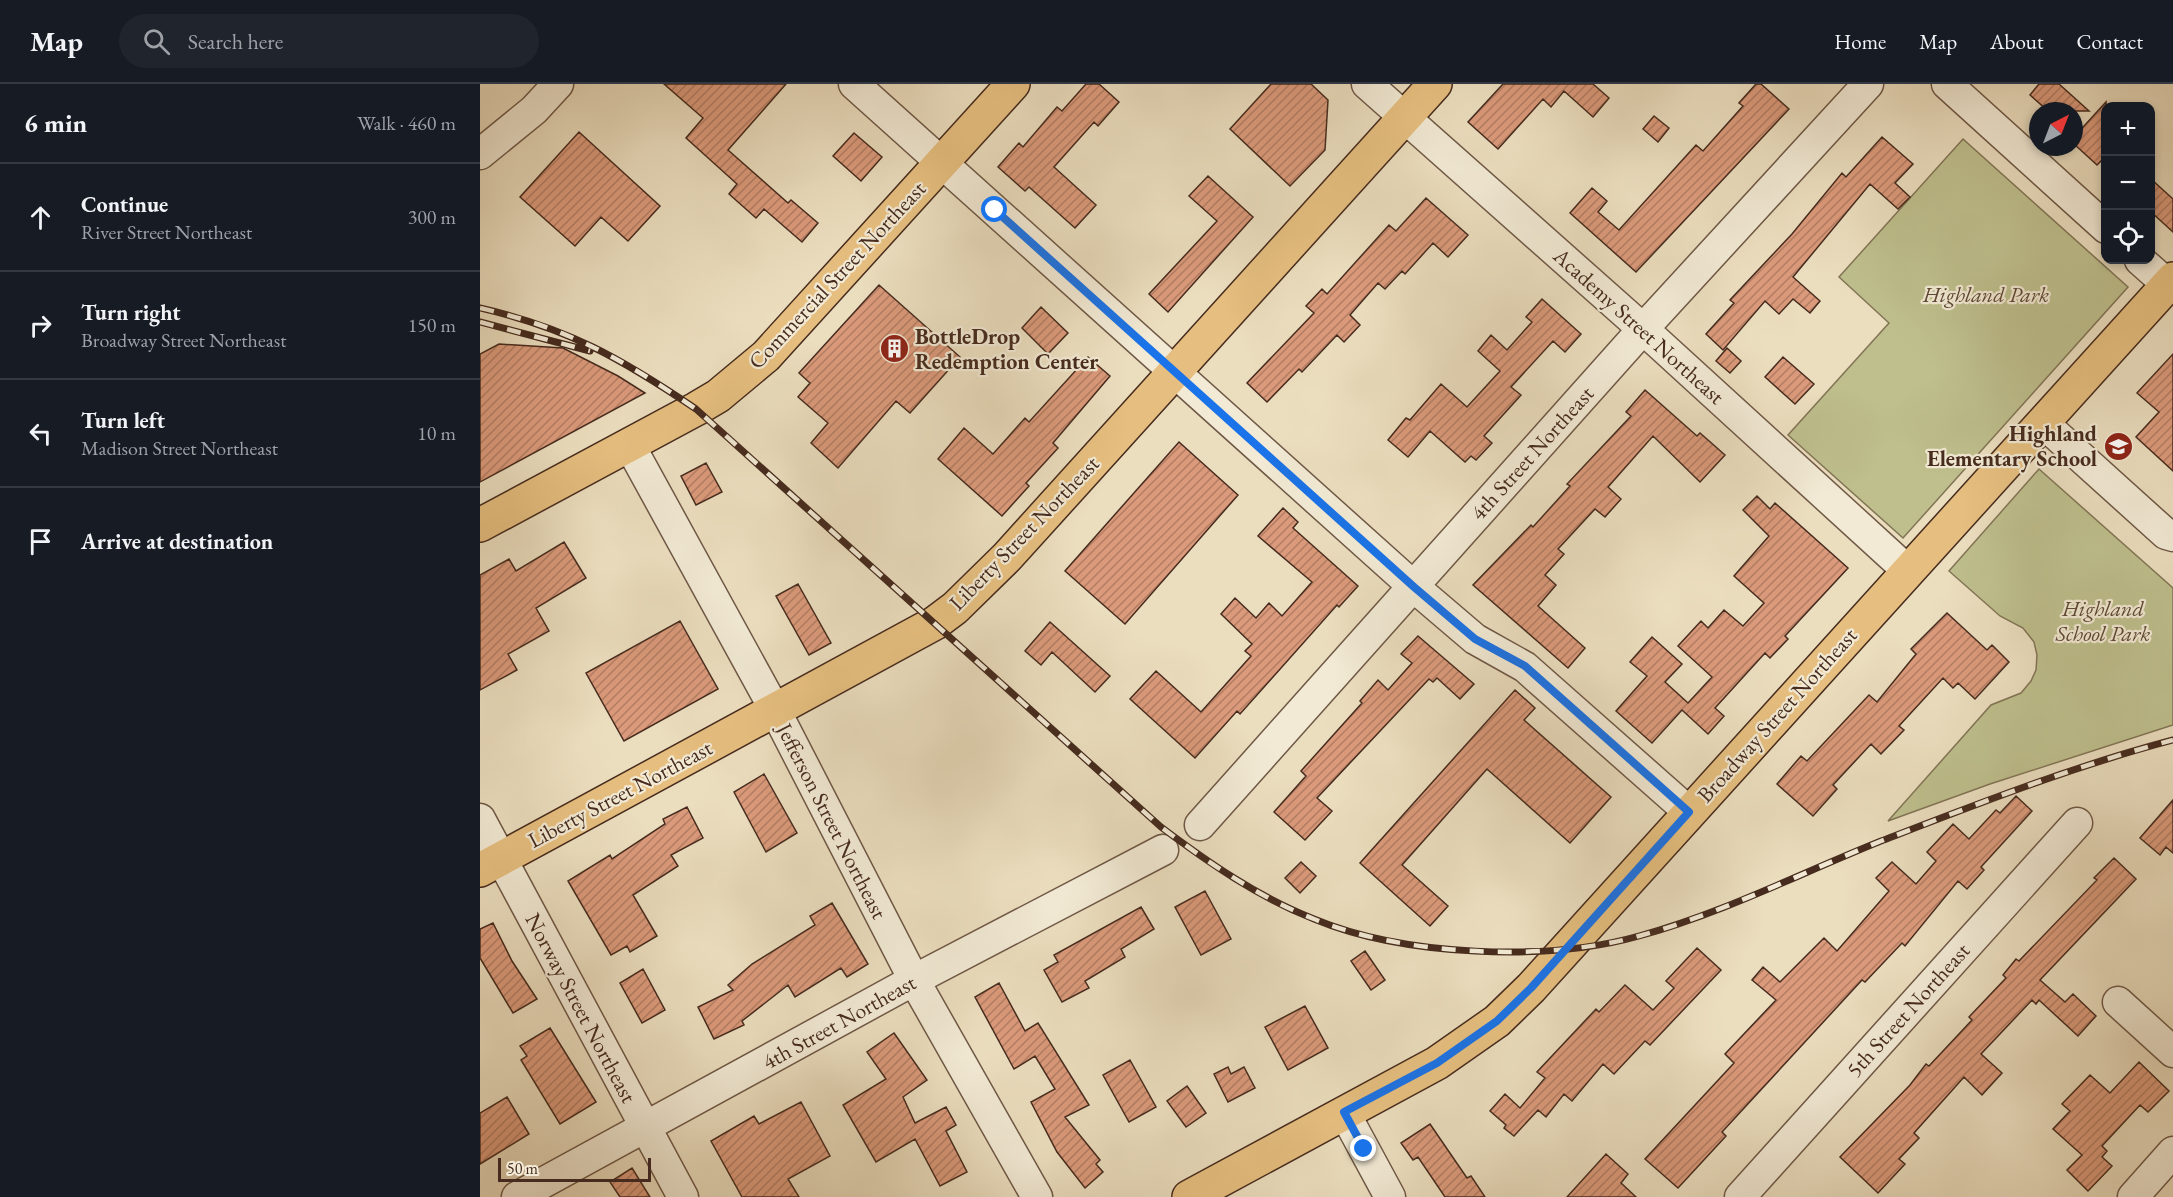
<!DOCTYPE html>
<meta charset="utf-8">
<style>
body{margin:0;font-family:"EB Garamond",serif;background:#20242c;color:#f1f3f6}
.controls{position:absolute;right:18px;top:18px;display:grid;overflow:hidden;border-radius:12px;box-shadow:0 3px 9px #0003}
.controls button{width:54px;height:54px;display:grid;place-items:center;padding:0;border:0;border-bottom:2px solid #363941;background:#171b24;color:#f1f3f6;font:30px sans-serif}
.compass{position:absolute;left:1549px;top:18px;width:54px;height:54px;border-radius:50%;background:#171b24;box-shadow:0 3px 9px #0003;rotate:42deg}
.scale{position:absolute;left:18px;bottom:15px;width:153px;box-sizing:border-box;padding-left:6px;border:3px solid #462b1e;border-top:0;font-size:16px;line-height:21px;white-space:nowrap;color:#462b1e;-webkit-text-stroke:4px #f2ead5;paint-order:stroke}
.stop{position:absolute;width:18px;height:18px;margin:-14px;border:4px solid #1a73e8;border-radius:50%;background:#fff}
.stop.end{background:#1a73e8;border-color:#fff;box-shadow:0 2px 6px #0008}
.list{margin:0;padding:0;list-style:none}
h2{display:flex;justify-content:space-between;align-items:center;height:78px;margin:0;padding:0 24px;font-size:26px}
h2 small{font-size:20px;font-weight:400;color:#9ea1a6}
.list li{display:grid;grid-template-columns:39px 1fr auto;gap:18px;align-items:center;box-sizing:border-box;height:108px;padding:0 24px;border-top:2px solid #363941}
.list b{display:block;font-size:22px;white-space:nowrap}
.list p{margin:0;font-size:20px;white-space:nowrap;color:#9ea1a6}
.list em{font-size:20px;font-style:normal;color:#9ea1a6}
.icon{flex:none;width:33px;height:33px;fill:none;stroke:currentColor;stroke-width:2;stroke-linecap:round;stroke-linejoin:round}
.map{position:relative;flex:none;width:1693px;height:1113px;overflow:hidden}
header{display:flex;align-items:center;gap:36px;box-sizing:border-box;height:84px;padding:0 30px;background:#171b24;border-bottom:2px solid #363941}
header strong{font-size:28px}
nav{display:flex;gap:33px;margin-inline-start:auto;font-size:21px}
.search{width:420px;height:54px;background:#20242c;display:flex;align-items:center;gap:15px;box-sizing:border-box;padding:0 21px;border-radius:33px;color:#9ea1a6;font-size:22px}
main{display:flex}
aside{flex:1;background:#171b24}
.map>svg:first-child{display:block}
.green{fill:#bebf8d;stroke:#827556;stroke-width:1.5}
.building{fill:url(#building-hatch);stroke:#462b1e;stroke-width:1.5}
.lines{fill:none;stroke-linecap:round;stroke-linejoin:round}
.minor-casing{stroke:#6f5846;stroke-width:33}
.major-casing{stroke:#462b1e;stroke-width:36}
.highway-casing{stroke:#462b1e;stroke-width:36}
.minor{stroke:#f2ead5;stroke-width:30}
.major{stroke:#e6bf80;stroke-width:33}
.highway{stroke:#e6bf80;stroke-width:33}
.rail-casing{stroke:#462b1e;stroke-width:7}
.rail{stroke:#f2ead5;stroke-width:4.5;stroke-dasharray:14;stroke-linecap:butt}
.route{stroke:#1a73e8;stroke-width:8}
.labels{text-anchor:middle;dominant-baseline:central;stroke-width:4.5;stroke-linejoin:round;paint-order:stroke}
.street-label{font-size:22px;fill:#462b1e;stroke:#f2ead5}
.park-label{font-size:22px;font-style:italic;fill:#5e4934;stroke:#f2ead5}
.poi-label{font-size:22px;font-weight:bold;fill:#462b1e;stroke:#f2ead5;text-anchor:start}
</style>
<header>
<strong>Map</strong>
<div class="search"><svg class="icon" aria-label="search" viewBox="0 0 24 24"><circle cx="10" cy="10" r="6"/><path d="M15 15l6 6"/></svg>Search here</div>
<nav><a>Home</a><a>Map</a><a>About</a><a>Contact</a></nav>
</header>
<main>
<aside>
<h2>6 min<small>Walk · 460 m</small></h2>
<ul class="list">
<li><svg class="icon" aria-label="ahead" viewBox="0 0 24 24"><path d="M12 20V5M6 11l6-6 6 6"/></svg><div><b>Continue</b><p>River Street Northeast</p></div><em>300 m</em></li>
<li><svg class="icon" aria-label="right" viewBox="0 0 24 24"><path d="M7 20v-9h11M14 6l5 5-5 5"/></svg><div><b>Turn right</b><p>Broadway Street Northeast</p></div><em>150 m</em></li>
<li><svg class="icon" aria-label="left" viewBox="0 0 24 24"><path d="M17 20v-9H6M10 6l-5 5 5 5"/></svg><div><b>Turn left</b><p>Madison Street Northeast</p></div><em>10 m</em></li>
<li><svg class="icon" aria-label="arrive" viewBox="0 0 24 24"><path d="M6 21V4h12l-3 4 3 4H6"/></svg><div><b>Arrive at destination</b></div></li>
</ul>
</aside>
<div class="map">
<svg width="1693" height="1113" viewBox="0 0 1693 1113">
<defs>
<pattern id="building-hatch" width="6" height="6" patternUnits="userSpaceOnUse" patternTransform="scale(1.5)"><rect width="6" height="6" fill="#db9a7b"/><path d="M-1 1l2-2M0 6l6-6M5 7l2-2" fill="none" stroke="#b37e64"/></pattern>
</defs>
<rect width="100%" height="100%" fill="#ebdebf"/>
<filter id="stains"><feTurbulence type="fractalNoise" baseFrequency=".00333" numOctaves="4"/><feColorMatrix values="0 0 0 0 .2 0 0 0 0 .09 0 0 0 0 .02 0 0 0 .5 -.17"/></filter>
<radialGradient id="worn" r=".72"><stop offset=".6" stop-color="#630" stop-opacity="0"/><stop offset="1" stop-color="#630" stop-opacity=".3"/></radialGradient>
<path class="green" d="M 1483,55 L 1648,203 L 1423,454 L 1308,351 L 1409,239 L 1359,193 Z
M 1559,385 L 1693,504 L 1693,641 L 1510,700 L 1408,737 L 1511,621 L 1541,609 L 1551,597 L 1556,586 L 1557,571 L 1554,558 L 1543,544 L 1520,532 L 1469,487 Z"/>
<path class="building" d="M 184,0 L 306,0 L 248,66 L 308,119 L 311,116 L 338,139 L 322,158 L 284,125 L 276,134 L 249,110 L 257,100 L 206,54 L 223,34 Z
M 606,0 L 619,0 L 639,18 L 618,42 L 614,38 L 574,83 L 616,121 L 595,144 L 549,103 L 545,107 L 518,83 L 539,59 L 543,63 L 577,23 L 582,27 Z
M 791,0 L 831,0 L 848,16 L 845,66 L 810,102 L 750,45 Z
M 1023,0 L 1113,0 L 1129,14 L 1113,33 L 1084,7 L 1071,23 L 1063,15 L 1018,65 L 988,38 Z
M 1276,0 L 1281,0 L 1309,25 L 1156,188 L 1090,129 L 1112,104 L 1127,117 L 1118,128 L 1139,146 L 1216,61 L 1223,67 L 1263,22 L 1259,19 Z
M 1559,0 L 1579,0 L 1609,27 L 1568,27 L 1550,11 Z
M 1626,18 L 1626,72 L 1617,81 L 1594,60 L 1594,53 Z
M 1174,32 L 1189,44 L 1178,58 L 1163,45 Z
M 99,48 L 180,122 L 148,157 L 121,133 L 95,162 L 40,113 Z
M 374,49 L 402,73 L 381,97 L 353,72 Z
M 1402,53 L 1433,80 L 1415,99 L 1430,113 L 1418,125 L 1390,100 L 1313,193 L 1340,217 L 1330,229 L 1313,215 L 1299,230 L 1285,217 L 1243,266 L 1226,250 L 1254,219 L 1250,216 L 1312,150 L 1362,89 L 1366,93 Z
M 728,92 L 773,133 L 688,228 L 669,210 L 737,137 L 709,112 Z
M 1671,95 L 1693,115 L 1693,148 L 1671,128 Z
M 946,114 L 988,151 L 968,173 L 953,159 L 925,190 L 922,187 L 905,205 L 898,199 L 870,231 L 880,241 L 864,258 L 857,251 L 822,288 L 819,285 L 787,318 L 767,299 L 834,229 L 826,222 L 842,205 L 847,210 L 909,141 L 916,147 Z
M 399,201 L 480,273 L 430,329 L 416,317 L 358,384 L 331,359 L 348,339 L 318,313 L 330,299 L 319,289 Z
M 1062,215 L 1101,250 L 1085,268 L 1073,257 L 1031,303 L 1041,311 L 1004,352 L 1012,359 L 996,376 L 991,372 L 985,378 L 950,347 L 928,373 L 908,356 L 926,334 L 930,336 L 961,300 L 987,323 L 1020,287 L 998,267 L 1011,251 L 1027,266 L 1052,238 L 1046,233 Z
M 561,223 L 588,249 L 568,270 L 542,244 Z
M 19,260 L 83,264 L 138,292 L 165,309 L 0,398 L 0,270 Z
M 1247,264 L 1261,277 L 1250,289 L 1236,277 Z
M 1693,270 L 1693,387 L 1656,353 L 1679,328 L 1657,309 Z
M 608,273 L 630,292 L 573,359 L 578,364 L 546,399 L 549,402 L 522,432 L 458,375 L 484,344 L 513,370 L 545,334 L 549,338 Z
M 1303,273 L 1334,300 L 1315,320 L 1285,293 Z
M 1165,306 L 1217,352 L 1220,349 L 1245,371 L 1220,398 L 1173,352 L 1128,403 L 1141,415 L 1125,433 L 1115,425 L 1078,465 L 1084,470 L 1065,491 L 1076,501 L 1058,522 L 1105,564 L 1088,584 L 993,501 L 1051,441 L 1053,443 L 1090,402 L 1087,400 L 1151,332 L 1146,328 Z
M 699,358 L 758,411 L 645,540 L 585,487 Z
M 226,379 L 242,408 L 216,421 L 201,392 Z
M 1277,412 L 1290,425 L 1295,419 L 1368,484 L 1305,552 L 1308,555 L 1290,574 L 1285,569 L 1235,624 L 1244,632 L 1228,650 L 1202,626 L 1172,659 L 1136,627 L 1167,592 L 1150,578 L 1172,553 L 1202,580 L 1185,598 L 1208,619 L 1232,593 L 1198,562 L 1221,537 L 1228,544 L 1244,526 L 1263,542 L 1284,519 L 1254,492 L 1289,452 L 1263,426 Z
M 803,424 L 818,438 L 813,444 L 878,502 L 859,523 L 857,521 L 760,630 L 757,627 L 715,674 L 650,615 L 676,587 L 721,628 L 771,572 L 765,567 L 772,560 L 741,530 L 755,514 L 776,534 L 789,519 L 802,532 L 832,498 L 778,452 Z
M 84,458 L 106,494 L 56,524 L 69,547 L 28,570 L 37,586 L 0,606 L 0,491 L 29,475 L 36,487 Z
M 318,500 L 351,559 L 329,571 L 296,512 Z
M 1467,529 L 1507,566 L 1512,561 L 1529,578 L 1495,615 L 1478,599 L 1473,604 L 1463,594 L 1419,642 L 1424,646 L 1401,670 L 1391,660 L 1353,701 L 1357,705 L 1333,732 L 1297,700 L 1321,672 L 1327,677 L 1389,611 L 1397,618 L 1436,570 L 1431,565 Z
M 200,537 L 238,605 L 144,657 L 106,589 Z
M 570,538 L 630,592 L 615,608 L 572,568 L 561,581 L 545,567 Z
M 938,552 L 994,600 L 980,615 L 957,594 L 953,598 L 949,595 L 837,714 L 852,727 L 825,756 L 794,728 L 826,692 L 821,687 L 882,619 L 880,617 L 898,596 L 908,606 L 932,579 L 921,570 Z
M 1035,606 L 1055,624 L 1044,636 L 1131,713 L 1090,759 L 1007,685 L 922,781 L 968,822 L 950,842 L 880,779 Z
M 284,690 L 317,749 L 286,768 L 254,708 Z
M 1536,712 L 1552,727 L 1501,783 L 1504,786 L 1487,805 L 1478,797 L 1425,862 L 1422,859 L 1385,898 L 1382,896 L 1242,1048 L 1246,1052 L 1198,1104 L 1165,1075 L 1254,979 L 1245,970 L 1296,916 L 1272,896 L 1283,883 L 1300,898 L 1344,854 L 1357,867 L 1409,807 L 1396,794 L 1412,778 L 1436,800 L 1456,777 L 1447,768 L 1473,740 L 1489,755 L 1516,726 L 1520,729 Z
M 1693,716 L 1693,769 L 1686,763 L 1680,771 L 1660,754 Z
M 207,723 L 223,754 L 191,771 L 198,782 L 153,811 L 177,852 L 150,868 L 147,862 L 131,871 L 88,797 L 130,771 L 132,775 L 185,740 L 183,735 Z
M 1634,774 L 1656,795 L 1560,896 L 1585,918 L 1593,910 L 1616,932 L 1598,952 L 1559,916 L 1556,920 L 1552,916 L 1501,970 L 1522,989 L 1502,1011 L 1484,993 L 1434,1049 L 1439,1054 L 1419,1075 L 1425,1080 L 1398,1109 L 1360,1073 L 1430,1001 L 1446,980 L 1449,982 L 1492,936 L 1489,933 L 1526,894 L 1523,891 L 1536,875 L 1539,877 L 1617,796 L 1614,794 Z
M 821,778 L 836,792 L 820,809 L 805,794 Z
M 725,807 L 751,855 L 721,871 L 695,823 Z
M 352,819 L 388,880 L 367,893 L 361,884 L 315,913 L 308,901 L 262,937 L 264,941 L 234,955 L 218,923 L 253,906 L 248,901 L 272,880 L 335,841 L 330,832 Z
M 661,823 L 674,845 L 641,865 L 645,873 L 605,897 L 609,904 L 582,918 L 564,886 L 578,878 L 574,871 Z
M 13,839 L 32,877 L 57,915 L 33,929 L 0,874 L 0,845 Z
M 1217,864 L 1241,886 L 1170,961 L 1165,957 L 1134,990 L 1123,980 L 1092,1017 L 1084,1010 L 1066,1033 L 1058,1026 L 1034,1052 L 1024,1044 L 1026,1041 L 1010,1027 L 1025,1010 L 1040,1024 L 1065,994 L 1057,988 L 1116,925 L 1119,928 L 1145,901 L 1173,926 L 1194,904 L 1186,897 Z
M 885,867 L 905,896 L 891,906 L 871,877 Z
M 163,885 L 185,926 L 162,939 L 140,899 Z
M 519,899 L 545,947 L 558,939 L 609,1021 L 585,1033 L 620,1076 L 616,1080 L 623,1088 L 605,1104 L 577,1068 L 551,1018 L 575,1005 L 555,972 L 534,985 L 495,913 Z
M 825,922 L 848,964 L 808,986 L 785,943 Z
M 70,944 L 116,1018 L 80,1040 L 41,976 L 47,972 L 40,962 Z
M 414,949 L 447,996 L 423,1013 L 435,1039 L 466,1023 L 476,1041 L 466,1047 L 487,1088 L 460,1102 L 435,1055 L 396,1078 L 363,1021 L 406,995 L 387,968 Z
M 650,976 L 676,1023 L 649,1038 L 623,991 Z
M 1659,978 L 1689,1007 L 1668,1028 L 1660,1021 L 1622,1062 L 1627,1067 L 1622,1073 L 1632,1082 L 1608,1107 L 1587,1086 L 1602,1071 L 1573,1045 L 1590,1027 L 1582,1020 L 1610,991 L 1630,1009 Z
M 748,983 L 751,990 L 764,983 L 775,1004 L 748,1018 L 734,990 Z
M 707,1002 L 726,1029 L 706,1043 L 687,1017 Z
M 27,1013 L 49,1050 L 0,1080 L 0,1029 Z
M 321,1018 L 350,1072 L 308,1095 L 319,1113 L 262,1113 L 231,1057 L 274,1032 L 279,1040 Z
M 950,1040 L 987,1094 L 991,1092 L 1005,1113 L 965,1113 L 938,1073 L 933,1076 L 921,1059 Z
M 1126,1070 L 1148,1090 L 1141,1099 L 1156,1113 L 1087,1113 Z
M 152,1084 L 170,1113 L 140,1113 L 130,1098 Z"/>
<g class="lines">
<defs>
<path id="minor" d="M 374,0 L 934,503 L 995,555 L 1045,583 L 1209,728
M 887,0 L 1163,245 L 1428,487
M 1467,0 L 1626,144
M 0,70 L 54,26 L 78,0
M 1660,176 L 1688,201
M 1563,339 L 1686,450 L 1693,452
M 149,360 L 295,626 L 434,896 L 557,1113
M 0,735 L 203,1113
M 720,741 L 1163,245 L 1388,0
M 1638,918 L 1693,968
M 864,1028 L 910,1113
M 37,1113 L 434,896 L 683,766
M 1260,1113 L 1597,739
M 1653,1113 L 1693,1068"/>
<path id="major" d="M 709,1113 L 957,979 L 1017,937 L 1051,904 L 1693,195"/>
<path id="highway" d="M 0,441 L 216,325 L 238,312 L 286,272 L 533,0
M 0,786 L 455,539 L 475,524 L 527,473 L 955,0"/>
</defs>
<use href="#minor" class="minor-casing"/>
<use href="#major" class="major-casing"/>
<use href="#highway" class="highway-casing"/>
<use href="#minor" class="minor"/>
<use href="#major" class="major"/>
<use href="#highway" class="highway"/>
<defs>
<path id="rail" d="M 0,224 C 88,244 142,275 216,325 L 681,743 C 729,779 778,813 834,835 C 923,872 1067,878 1159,852 C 1243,829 1321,789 1401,757 C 1497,720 1594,682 1693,656
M 0,238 L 110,267"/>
</defs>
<use href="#rail" class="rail-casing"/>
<use href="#rail" class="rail"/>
</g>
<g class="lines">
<path class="route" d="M 515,126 L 934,503 L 995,555 L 1045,582 L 1209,728 L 1051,904 L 1017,937 L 957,979 L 864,1028 L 884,1065"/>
</g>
<defs>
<symbol id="building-disc" viewBox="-11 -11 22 22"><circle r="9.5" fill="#8f2418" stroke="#f2ead5"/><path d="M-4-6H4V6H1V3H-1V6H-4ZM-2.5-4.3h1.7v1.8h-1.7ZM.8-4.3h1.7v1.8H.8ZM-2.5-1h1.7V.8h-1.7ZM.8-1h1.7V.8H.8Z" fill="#fff"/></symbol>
<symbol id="school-disc" viewBox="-11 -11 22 22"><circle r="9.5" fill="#8f2418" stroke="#f2ead5"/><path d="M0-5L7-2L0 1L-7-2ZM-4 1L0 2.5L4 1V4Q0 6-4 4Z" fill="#fff"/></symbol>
</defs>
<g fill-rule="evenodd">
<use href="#building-disc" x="398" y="248" width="33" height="33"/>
<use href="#school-disc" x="1622" y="346" width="33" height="33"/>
</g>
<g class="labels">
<g class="street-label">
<text transform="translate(357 191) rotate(-47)">Commercial Street Northeast</text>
<text transform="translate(1159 242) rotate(42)">Academy Street Northeast</text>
<text transform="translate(1052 369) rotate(-48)">4th Street Northeast</text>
<text transform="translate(544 449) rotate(-46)">Liberty Street Northeast</text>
<text transform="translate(1297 631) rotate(-48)">Broadway Street Northeast</text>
<text transform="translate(140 710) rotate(-28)">Liberty Street Northeast</text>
<text transform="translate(352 737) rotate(63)">Jefferson Street Northeast</text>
<text transform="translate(101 924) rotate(62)">Norway Street Northeast</text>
<text transform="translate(1428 926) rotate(-48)">5th Street Northeast</text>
<text transform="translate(359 938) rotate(-29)">4th Street Northeast</text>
</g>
<g class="park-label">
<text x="1506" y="210">Highland Park</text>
<text x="1623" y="524">Highland<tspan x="1623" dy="25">School Park</tspan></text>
</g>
<g class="poi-label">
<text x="435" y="252">BottleDrop<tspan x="435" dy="25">Redemption Center</tspan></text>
<text x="1617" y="349" text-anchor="end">Highland<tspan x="1617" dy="25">Elementary School</tspan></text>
</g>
</g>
<rect width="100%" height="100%" filter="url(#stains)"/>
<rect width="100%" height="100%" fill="url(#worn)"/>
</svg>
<div class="controls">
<button>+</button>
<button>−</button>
<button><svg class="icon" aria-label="locate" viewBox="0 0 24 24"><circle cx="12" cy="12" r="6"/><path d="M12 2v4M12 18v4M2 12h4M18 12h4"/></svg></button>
</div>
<svg class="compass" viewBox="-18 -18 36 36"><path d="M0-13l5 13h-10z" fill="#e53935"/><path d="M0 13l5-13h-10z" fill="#9ea1a6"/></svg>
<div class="scale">50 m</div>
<div class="stop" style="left:515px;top:126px"></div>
<div class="stop end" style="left:884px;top:1065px"></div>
</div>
</main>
